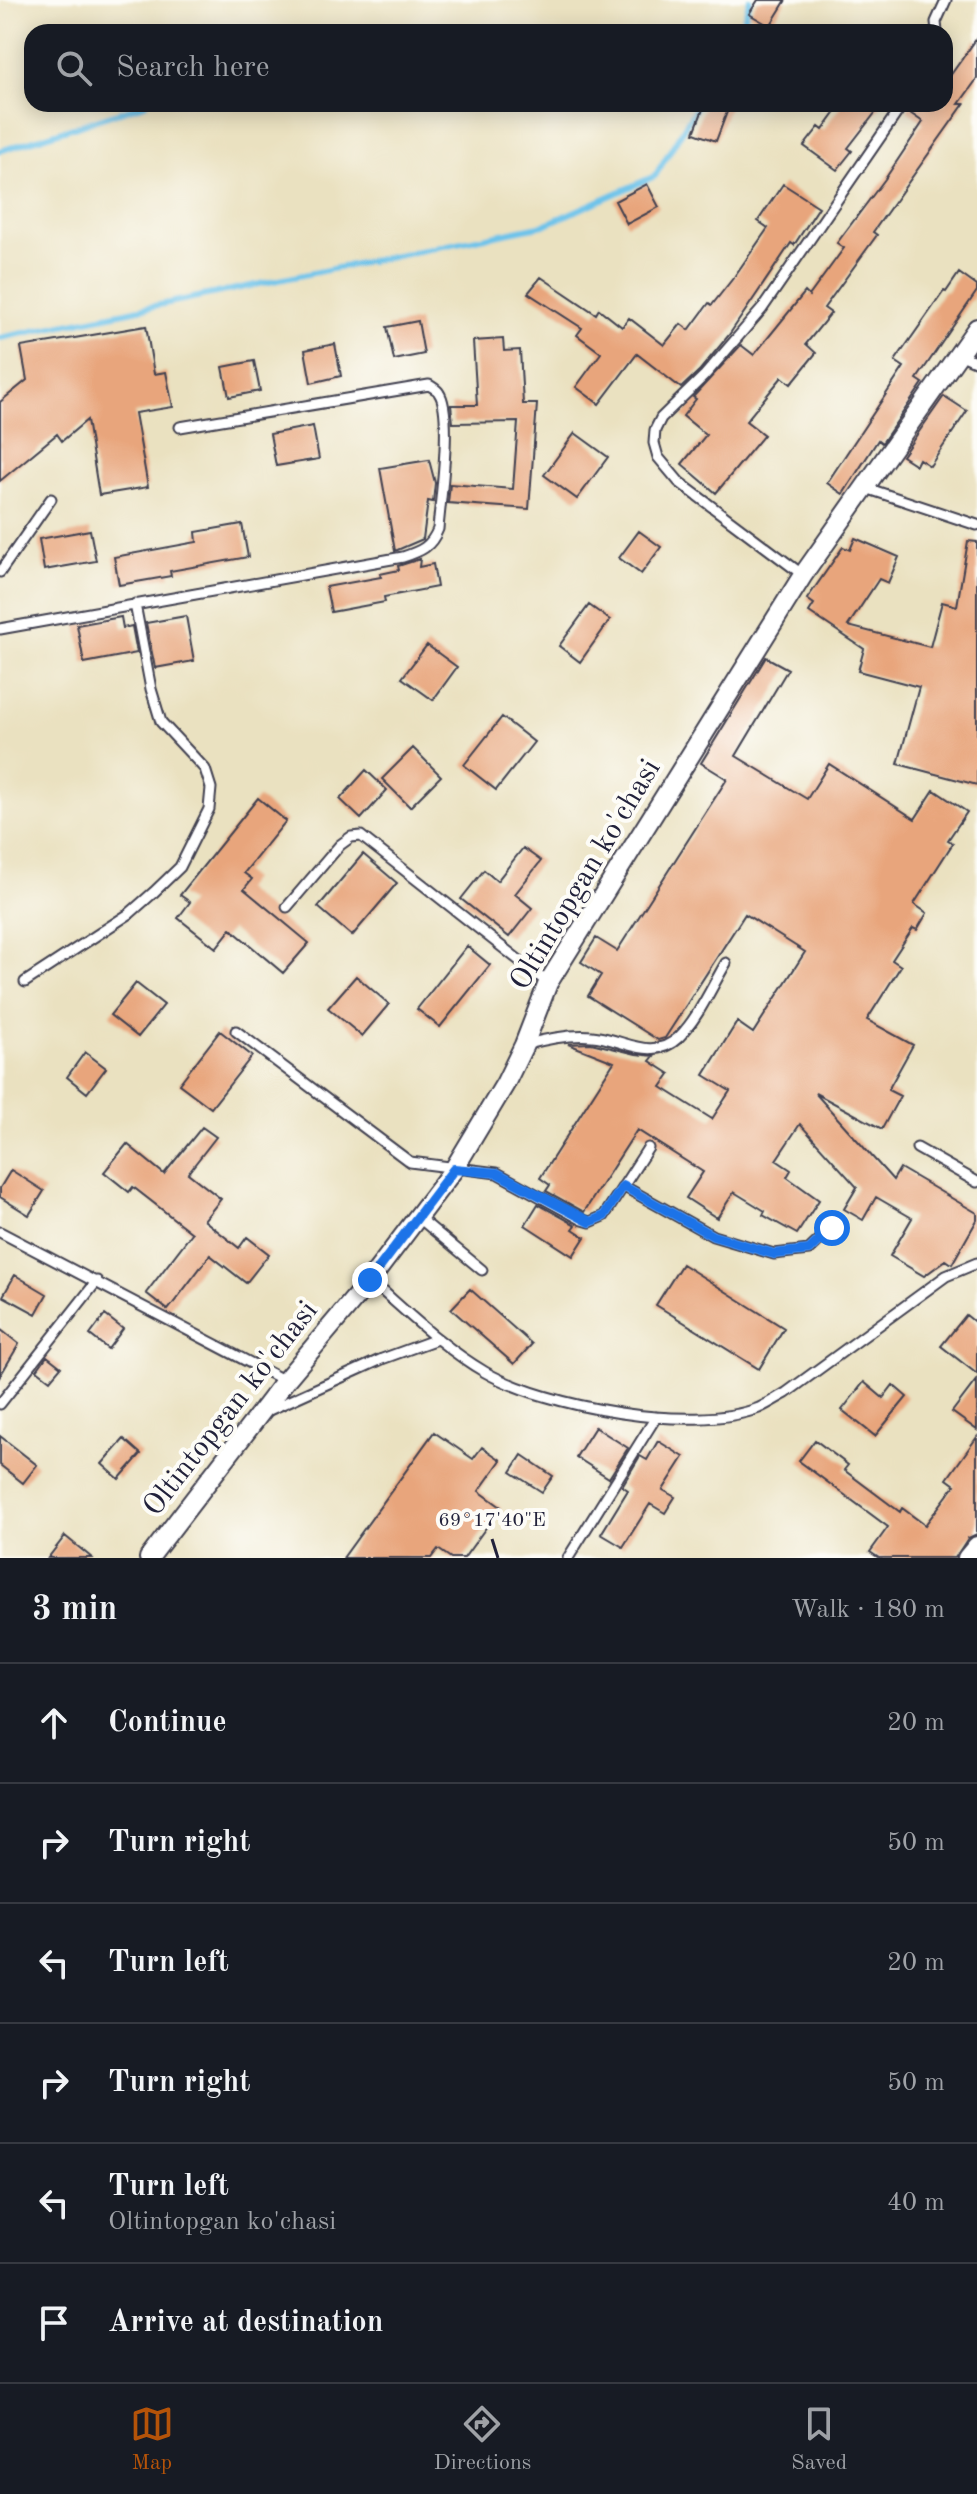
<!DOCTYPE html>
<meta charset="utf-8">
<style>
body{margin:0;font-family:"Old Standard TT",serif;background:#20242c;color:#f1f3f6}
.stop{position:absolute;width:24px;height:24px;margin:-18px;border:6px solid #1a73e8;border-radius:50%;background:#fff}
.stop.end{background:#1a73e8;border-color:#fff;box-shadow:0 2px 8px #0008}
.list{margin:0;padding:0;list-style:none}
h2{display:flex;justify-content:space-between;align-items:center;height:104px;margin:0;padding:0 32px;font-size:34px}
h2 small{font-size:26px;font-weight:400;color:#9ea1a6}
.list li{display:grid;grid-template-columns:52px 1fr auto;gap:24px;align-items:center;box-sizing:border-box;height:120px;padding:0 32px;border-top:2px solid #363941}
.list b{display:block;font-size:30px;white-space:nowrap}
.list p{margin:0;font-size:26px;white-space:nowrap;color:#9ea1a6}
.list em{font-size:26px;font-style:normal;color:#9ea1a6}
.icon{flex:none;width:44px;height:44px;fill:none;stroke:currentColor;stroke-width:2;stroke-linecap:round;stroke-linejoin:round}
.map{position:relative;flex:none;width:977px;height:1558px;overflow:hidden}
.search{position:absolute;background:#171b24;box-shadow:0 4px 20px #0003;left:24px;right:24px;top:24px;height:88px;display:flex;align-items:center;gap:20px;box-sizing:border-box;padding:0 28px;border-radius:24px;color:#9ea1a6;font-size:30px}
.sheet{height:824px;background:#171b24}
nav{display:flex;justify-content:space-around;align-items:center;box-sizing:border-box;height:112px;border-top:2px solid #363941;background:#171b24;font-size:22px;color:#9ea1a6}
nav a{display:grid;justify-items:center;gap:4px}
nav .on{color:#b45309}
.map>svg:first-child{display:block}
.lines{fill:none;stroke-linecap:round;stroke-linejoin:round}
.stream{stroke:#6dc3ea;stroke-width:6}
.building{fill:#e8a57b}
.service-casing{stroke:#403f4f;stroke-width:13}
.minor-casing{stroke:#403f4f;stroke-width:22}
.service{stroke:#fff;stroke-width:9}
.minor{stroke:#fff;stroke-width:18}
.route{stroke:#1a73e8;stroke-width:10}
.ticks{fill:none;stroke:#22223b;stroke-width:3}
.labels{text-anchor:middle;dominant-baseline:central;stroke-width:8;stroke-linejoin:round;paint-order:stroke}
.street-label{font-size:30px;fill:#22223b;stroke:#fdfcf7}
.ticks-label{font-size:20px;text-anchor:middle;fill:#22223b;stroke:#fdfcf7;stroke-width:8;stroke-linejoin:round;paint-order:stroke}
</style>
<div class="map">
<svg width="977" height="1558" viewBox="0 0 977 1558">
<rect width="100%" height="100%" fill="#fdfcf7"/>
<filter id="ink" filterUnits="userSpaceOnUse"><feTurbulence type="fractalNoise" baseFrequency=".0125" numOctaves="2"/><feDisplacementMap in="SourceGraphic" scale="16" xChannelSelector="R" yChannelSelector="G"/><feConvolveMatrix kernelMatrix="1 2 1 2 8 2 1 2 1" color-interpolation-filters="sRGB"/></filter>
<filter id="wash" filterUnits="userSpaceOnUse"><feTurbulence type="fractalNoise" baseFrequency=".006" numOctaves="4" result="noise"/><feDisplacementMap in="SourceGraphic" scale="32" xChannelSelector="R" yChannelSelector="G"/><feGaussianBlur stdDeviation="1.8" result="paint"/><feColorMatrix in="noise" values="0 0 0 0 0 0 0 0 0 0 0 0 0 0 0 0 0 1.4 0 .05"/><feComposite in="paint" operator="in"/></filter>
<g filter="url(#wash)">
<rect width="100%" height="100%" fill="#eae1c0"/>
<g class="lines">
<path class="stream" d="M 740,32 L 750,0
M 0,151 L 145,104
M 0,338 L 544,225 L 655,176 L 698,104"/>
</g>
<g id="blocks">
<path class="building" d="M 758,0 L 786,0 L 770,26 L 749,14 Z
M 977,38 L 977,79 L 959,104 L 964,104 L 873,232 L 877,235 L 824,308 L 831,313 L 806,344 L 816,353 L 791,384 L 782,377 L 746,421 L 764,435 L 716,493 L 682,464 L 706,435 L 683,416 L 696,399 L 693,397 L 741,345 L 754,355 L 805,292 L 809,296 L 844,248 L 837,243 L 885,179 L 923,122 L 907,111 L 910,104 L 945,104 L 945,83 Z
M 705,104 L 730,104 L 716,141 L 694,133 Z
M 842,104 L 882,104 L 848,148 L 852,151 L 837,170 L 804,146 L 819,127 L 823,130 Z
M 647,184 L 659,207 L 627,224 L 615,201 Z
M 783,184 L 819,207 L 794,245 L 791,243 L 729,335 L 700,370 L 681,388 L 637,354 L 599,404 L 576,387 L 601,353 L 577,335 L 582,328 L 528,293 L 541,277 L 596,314 L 599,309 L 622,327 L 629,318 L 664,345 L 681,324 L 689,330 L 709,303 L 712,305 L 734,277 L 768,228 L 758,221 Z
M 959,273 L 977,286 L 977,291 L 917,379 L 923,383 L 882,443 L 878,440 L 843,494 L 827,483 L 904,367 L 895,361 L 944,291 L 946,292 Z
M 418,321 L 424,354 L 394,360 L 387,327 Z
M 146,326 L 154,374 L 166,372 L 173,407 L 135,413 L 148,487 L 99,495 L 87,420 L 62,441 L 57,434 L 0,481 L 0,402 L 27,380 L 21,347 Z
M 503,339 L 504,351 L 520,350 L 523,404 L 537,404 L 529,509 L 448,503 L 450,484 L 513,489 L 518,422 L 453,423 L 451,405 L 477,405 L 473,341 Z
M 335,344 L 341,376 L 311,383 L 305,350 Z
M 254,361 L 260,391 L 229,397 L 223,367 Z
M 944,396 L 967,411 L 930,466 L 919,459 L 916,465 L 902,456 Z
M 313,426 L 319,459 L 276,466 L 270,434 Z
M 575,433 L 608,457 L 577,499 L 544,475 Z
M 429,460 L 435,483 L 433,502 L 428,501 L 423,539 L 395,551 L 380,468 Z
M 242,524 L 248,557 L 170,571 L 171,576 L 119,585 L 114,557 L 197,542 L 196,532 Z
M 90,530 L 96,561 L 44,570 L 39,539 Z
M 639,531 L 661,547 L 641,574 L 619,558 Z
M 855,538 L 899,557 L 888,583 L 879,579 L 848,626 L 930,647 L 942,602 L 957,606 L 968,541 L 977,542 L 977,785 L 898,764 L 919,687 L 858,671 L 864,649 L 809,612 L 814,604 L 807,599 L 843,547 L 850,550 Z
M 420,559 L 419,567 L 433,564 L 437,587 L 384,597 L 385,602 L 331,612 L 326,587 L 381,577 L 380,574 L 399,570 L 398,566 Z
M 589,605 L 610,620 L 580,662 L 559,646 Z
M 186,616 L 194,661 L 155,668 L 146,623 Z
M 121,617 L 123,628 L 132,626 L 137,653 L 84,663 L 77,625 Z
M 427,645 L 457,667 L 433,700 L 402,678 Z
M 766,657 L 788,669 L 736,756 L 807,799 L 829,764 L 915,819 L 934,790 L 967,812 L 948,840 L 953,843 L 914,904 L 927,913 L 917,930 L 913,928 L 892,960 L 901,966 L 867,1020 L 913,1045 L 888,1090 L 900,1096 L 882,1129 L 815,1093 L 893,1180 L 900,1168 L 977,1213 L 977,1220 L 952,1264 L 946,1260 L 924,1276 L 890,1256 L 912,1218 L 876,1197 L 863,1220 L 844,1209 L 857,1187 L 800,1124 L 776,1160 L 791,1170 L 787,1177 L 819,1200 L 797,1234 L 763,1215 L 765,1211 L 734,1192 L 717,1218 L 686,1198 L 703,1172 L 637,1130 L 584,1212 L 546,1191 L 550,1185 L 540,1178 L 614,1062 L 568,1044 L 591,1043 L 636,1054 L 654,1056 L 650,1061 L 670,1074 L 661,1087 L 712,1119 L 730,1091 L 704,1075 L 737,1022 L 753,1033 L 805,952 L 745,914 L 665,1038 L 658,1040 L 588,996 L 601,975 L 581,962 L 596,938 L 617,951 L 727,779 L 701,763 Z
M 502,717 L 534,742 L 496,790 L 464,765 Z
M 413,748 L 441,776 L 410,807 L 382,779 Z
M 366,770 L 387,790 L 361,819 L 340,799 Z
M 258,798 L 286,821 L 244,873 L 252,879 L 244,889 L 309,943 L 283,973 L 231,929 L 216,948 L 178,918 L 190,902 L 180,895 Z
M 523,848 L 541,861 L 515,894 L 532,908 L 509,937 L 461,899 L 484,870 L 497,881 Z
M 363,854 L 397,883 L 352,936 L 318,907 Z
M 467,946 L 490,965 L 440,1027 L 417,1009 Z
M 356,976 L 389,1004 L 362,1036 L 328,1008 Z
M 136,983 L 164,1005 L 138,1037 L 110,1015 Z
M 220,1031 L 252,1056 L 211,1108 L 179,1084 Z
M 85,1052 L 106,1068 L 87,1093 L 67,1077 Z
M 202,1127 L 216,1137 L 188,1173 L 221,1199 L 204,1220 L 239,1248 L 247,1237 L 269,1254 L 246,1283 L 210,1255 L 168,1310 L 146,1293 L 192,1233 L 133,1187 L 129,1192 L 104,1172 L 127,1144 L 164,1174 Z
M 11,1170 L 44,1191 L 29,1215 L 0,1197 L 0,1188 Z
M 538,1204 L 576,1225 L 573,1229 L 585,1237 L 573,1256 L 525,1225 Z
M 682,1264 L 784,1328 L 759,1369 L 656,1305 Z
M 15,1275 L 47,1294 L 36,1314 L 3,1296 Z
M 470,1289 L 532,1344 L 514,1364 L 451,1309 Z
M 105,1315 L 123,1329 L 108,1349 L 90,1335 Z
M 966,1315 L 977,1324 L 977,1374 L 941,1346 Z
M 0,1329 L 19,1344 L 0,1376 Z
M 47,1356 L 61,1367 L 50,1380 L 37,1370 Z
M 977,1379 L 977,1430 L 952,1412 Z
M 864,1382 L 883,1398 L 893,1385 L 907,1397 L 875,1436 L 842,1410 Z
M 595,1427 L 628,1448 L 609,1478 L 576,1457 Z
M 434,1432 L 473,1459 L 482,1447 L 501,1460 L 479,1491 L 501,1507 L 490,1522 L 464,1558 L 451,1558 L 438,1549 L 431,1558 L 343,1558 Z
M 0,1436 L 37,1465 L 23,1483 L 0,1465 Z
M 977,1437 L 977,1534 L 968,1538 L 955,1558 L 879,1558 L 870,1552 L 888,1527 L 799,1461 L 815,1440 L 848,1465 L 844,1470 L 900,1512 L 902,1508 L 925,1525 L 955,1485 L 947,1479 Z
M 124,1439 L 141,1454 L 119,1479 L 102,1464 Z
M 658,1441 L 684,1457 L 663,1490 L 675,1497 L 665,1513 L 650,1504 L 623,1547 L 601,1534 L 628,1490 L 622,1486 L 640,1456 L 647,1460 Z
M 522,1455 L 553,1476 L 542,1492 L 511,1472 Z
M 65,1536 L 92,1558 L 48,1558 Z"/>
</g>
</g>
<g filter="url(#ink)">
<use href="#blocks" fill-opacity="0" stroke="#403f4f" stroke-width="2"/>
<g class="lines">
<defs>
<path id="service" d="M 937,32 L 936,22 L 946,0
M 959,354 L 977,362
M 866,488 L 977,525
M 0,572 L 51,499
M 803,575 L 679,482 L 658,457 L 654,443 L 655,430 L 661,418 L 705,375 L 762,309 L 903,104
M 0,629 L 403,557 C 421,551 431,547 438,529 C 440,502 453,413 439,393 C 438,390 432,387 429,385 L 180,427
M 287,907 L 340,845 L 351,837 L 361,836 L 548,983
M 25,982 L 129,914 L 154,892 L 180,867 L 209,809 L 211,788 L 205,769 L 161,722 L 151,689 L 135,604
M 236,1031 L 410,1162 L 497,1173 L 583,1220 L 590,1222 L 604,1216 L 648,1148
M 524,1045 C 546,1039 569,1034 592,1036 C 622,1038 652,1063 679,1037 C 699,1017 712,986 726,963
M 917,1148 L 977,1182
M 623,1186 L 713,1236 L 774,1254 L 809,1250 L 832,1228
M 418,1217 L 482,1270
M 0,1232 L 285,1381
M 370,1280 C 407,1312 442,1347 485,1372 C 546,1407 692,1434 759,1408 C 768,1404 777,1398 786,1393 L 946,1276 L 977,1263
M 0,1404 L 97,1281
M 267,1411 L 382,1359 L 437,1339
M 568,1558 L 656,1417"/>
<path id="minor" d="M 149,1558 L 285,1381 L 370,1280 L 454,1169 L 505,1084 L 524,1045 L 548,983 L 803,575 L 977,328
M 967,1558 L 977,1546"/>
</defs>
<use href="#service" class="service-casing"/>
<use href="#minor" class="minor-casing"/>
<use href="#service" class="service"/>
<use href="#minor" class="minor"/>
</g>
</g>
<g class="lines" filter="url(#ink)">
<path class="route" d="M 370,1280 L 454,1169 L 497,1173 L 590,1222 L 604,1216 L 623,1186 L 713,1236 L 774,1254 L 809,1250 L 832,1228"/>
</g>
<path class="ticks" d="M 492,1539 L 498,1558"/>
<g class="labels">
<g class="street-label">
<text transform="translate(586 875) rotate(-59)">Oltintopgan ko'chasi</text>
<text transform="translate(231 1409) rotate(-52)">Oltintopgan ko'chasi</text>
</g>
</g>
<g class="ticks-label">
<text x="492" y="1526">69°17'40"E</text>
</g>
</svg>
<div class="stop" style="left:832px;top:1228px"></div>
<div class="stop end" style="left:370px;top:1280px"></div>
<div class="search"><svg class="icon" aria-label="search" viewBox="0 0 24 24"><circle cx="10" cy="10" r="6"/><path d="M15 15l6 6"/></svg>Search here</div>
</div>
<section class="sheet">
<h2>3 min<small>Walk · 180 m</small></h2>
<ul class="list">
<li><svg class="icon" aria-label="ahead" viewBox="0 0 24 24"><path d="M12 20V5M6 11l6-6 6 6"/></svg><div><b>Continue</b></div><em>20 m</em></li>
<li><svg class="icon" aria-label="right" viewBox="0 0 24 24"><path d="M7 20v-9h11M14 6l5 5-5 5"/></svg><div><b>Turn right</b></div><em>50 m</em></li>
<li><svg class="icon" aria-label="left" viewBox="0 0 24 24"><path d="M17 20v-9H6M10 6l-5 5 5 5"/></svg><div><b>Turn left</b></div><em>20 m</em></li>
<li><svg class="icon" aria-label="right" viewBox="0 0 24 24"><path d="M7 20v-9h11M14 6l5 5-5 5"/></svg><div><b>Turn right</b></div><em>50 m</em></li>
<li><svg class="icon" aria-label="left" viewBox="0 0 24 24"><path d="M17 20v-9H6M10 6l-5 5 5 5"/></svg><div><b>Turn left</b><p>Oltintopgan ko'chasi</p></div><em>40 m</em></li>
<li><svg class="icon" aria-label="arrive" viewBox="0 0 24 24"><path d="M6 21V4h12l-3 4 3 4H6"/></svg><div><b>Arrive at destination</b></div></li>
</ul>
</section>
<nav>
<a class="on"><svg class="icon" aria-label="map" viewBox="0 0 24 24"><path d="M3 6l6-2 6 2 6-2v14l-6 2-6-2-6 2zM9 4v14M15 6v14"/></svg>Map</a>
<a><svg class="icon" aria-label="directions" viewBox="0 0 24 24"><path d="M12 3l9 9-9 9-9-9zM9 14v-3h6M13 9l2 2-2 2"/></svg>Directions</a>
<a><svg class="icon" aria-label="saved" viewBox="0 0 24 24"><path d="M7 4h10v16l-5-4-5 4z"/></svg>Saved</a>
</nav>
